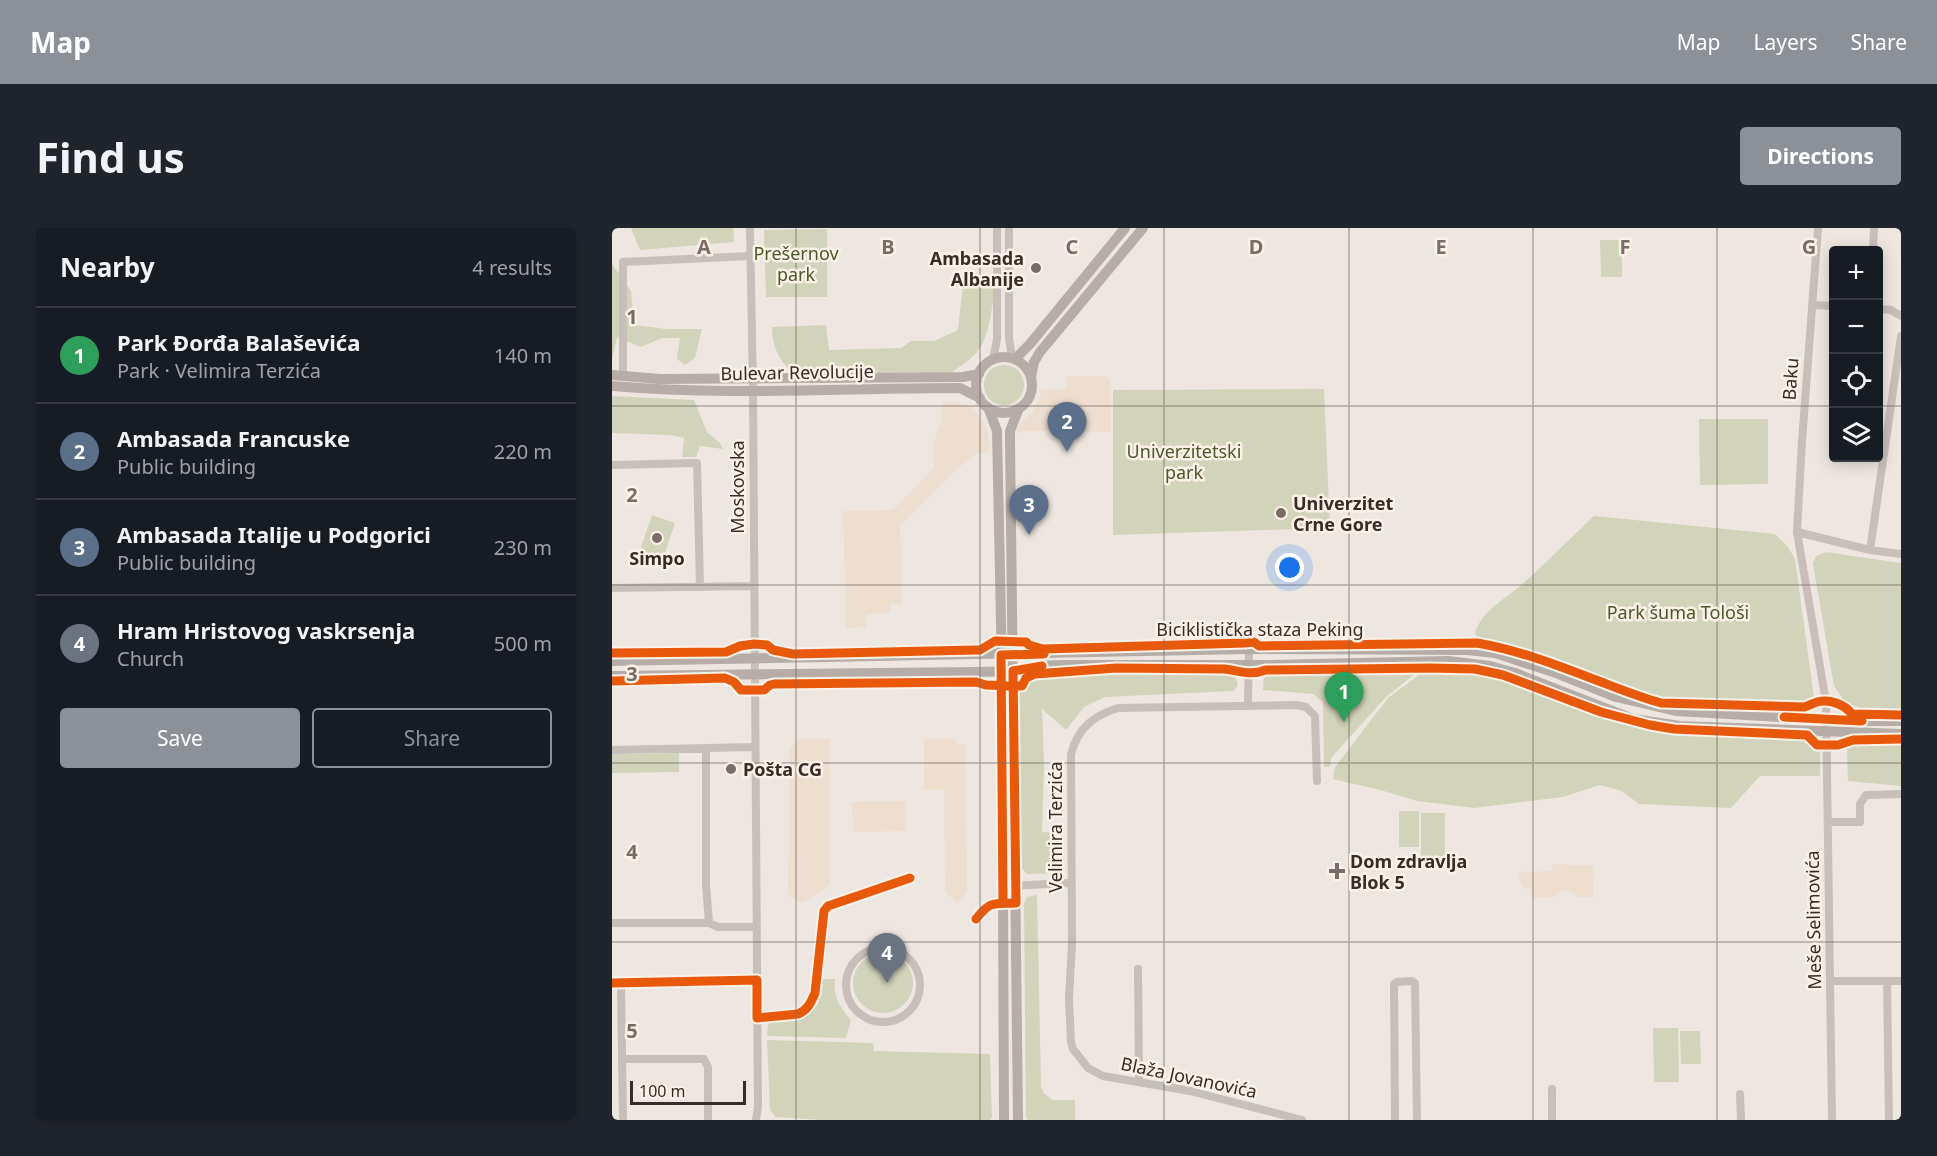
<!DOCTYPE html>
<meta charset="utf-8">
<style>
body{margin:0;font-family:"Noto Sans",sans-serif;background:#20242c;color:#f1f3f6}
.controls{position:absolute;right:18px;top:18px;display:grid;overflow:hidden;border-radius:6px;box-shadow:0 3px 15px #0003}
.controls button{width:54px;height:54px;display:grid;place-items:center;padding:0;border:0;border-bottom:2px solid #363941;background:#171b24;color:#f1f3f6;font:30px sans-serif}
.scale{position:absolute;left:18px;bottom:15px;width:116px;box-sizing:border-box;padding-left:6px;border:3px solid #382c28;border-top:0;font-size:16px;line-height:21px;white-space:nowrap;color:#382c28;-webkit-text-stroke:4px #fbf1e8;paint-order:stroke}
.you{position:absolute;left:678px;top:340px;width:21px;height:21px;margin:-15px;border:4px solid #fff;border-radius:50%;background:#1a73e8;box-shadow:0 0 0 9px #1a73e833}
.badge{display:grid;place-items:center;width:39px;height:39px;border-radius:50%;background:#8c9099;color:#fff;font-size:20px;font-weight:700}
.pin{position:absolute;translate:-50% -50px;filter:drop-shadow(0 2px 3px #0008)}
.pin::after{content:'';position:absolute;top:32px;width:21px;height:18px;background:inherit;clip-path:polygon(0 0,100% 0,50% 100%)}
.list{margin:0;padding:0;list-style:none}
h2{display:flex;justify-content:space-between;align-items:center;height:78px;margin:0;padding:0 24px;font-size:26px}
h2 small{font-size:20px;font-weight:400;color:#9ea1a6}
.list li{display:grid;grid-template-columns:39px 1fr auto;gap:18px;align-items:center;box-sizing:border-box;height:96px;padding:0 24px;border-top:2px solid #363941}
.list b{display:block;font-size:22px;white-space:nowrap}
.list p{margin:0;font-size:20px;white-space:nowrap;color:#9ea1a6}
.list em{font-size:20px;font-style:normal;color:#9ea1a6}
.actions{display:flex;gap:12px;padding:18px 24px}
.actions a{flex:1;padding:14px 0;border:2px solid #8c9099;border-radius:6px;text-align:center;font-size:21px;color:#8c9099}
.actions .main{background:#8c9099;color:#fff}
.icon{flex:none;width:33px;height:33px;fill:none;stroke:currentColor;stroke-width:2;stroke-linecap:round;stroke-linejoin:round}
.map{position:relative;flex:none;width:1289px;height:892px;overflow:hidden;border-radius:6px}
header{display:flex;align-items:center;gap:36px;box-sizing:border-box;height:84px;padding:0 30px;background:#8c9099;color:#fff}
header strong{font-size:28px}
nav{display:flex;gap:33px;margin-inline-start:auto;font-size:21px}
.intro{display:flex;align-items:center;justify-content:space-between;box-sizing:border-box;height:144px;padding:0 36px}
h1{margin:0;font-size:42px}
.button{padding:15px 27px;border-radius:6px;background:#8c9099;color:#fff;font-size:21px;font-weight:700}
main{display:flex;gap:36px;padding:0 36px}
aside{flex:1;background:#171b24;border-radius:6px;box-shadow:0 3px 15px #0003}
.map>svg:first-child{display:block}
.green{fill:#d1d3ba}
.plaza{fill:#edded0}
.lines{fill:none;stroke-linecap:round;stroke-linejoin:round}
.minor{stroke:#c7bfba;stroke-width:8}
.major{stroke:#b6ada9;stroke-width:10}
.cycleway-casing{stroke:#fbf1e8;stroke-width:13}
.cycleway{stroke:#e8590c;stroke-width:9}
.grid{fill:none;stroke:#786d69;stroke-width:1.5;stroke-opacity:0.55}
.poi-dot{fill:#786d69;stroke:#fbf1e8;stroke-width:2}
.labels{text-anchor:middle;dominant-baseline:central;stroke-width:5;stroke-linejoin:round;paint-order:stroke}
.park-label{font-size:18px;fill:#4a582a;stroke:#fbf1e8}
.poi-label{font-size:18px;font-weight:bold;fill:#382c28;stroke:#fbf1e8;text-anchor:start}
.street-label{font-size:18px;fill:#382c28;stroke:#fbf1e8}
.grid-label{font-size:20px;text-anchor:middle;font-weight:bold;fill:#786d69;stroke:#fbf1e8;stroke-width:5;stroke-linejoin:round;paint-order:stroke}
</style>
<header>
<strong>Map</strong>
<nav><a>Map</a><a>Layers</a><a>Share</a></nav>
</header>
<div class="intro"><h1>Find us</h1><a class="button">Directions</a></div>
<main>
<aside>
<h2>Nearby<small>4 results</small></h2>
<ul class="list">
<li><span class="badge" style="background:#2e9e5b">1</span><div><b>Park Đorđa Balaševića</b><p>Park · Velimira Terzića</p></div><em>140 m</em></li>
<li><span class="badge" style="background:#5c6f8a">2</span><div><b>Ambasada Francuske</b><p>Public building</p></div><em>220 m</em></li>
<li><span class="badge" style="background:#5c6f8a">3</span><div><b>Ambasada Italije u Podgorici</b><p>Public building</p></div><em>230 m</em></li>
<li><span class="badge" style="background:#6b7280">4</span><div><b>Hram Hristovog vaskrsenja</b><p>Church</p></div><em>500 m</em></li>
</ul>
<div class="actions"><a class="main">Save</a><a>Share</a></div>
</aside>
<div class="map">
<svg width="1289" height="892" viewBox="0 0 1289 892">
<rect width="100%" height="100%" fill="#eee7e1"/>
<path class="green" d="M 19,0 L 121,0 L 122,14 L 28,22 Z
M 215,1 L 215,69 L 154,69 L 152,2 Z
M 988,12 L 1010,12 L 1010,49 L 989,49 Z
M 0,36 L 19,63 L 22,97 L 54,101 L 90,101 L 83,130 L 73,137 L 65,131 L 68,110 L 50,110 L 29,119 L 5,109 L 0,131 Z
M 352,47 L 384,51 C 381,70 379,103 368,120 C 361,130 350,137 340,144 L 181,144 C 166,133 160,116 160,99 L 214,97 L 217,122 L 289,120 L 299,113 L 322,113 L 346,102 Z
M372 157a20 20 0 1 1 40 0a20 20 0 1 1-40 0Z
M 712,161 L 718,300 L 501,307 L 501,162 Z
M 0,168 L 82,172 L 95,204 L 108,215 L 111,221 L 88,218 L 84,229 L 70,229 L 72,210 L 58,207 L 0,205 Z
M 1087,191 L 1156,191 L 1156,256 L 1088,257 Z
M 40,287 L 63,295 L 50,333 L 27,325 Z
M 982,288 L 1163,306 L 1176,319 L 1183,331 L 1203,477 L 1190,480 L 1041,471 L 914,423 L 892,416 L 867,413 L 863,405 C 870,384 887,375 903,362 C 931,339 956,312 982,288 Z
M 1214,324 L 1289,335 L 1289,482 L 1248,480 L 1233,474 L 1222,458 L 1201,336 L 1204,328 Z
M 423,441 L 623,446 L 626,458 L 621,463 L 493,469 L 472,479 L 454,502 L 430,481 L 432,535 L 430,604 L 443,605 L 452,608 L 451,634 L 447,645 L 415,646 L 408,638 L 406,456 L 412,448 Z
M 811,444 L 891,447 L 981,482 L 1026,495 L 1200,506 L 1208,519 L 1208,548 L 1148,548 L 1119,580 L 1027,576 L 1010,563 L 988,557 L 951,569 L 862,580 L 805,573 L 772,563 L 721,551 L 723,539 L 776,470 Z
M 804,445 L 774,469 L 719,530 L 718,539 L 712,539 L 711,474 L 701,466 L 651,462 L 652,446 Z
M 1289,516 L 1289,558 L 1236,553 L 1235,518 Z
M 67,525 L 67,544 L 0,545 L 0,526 Z
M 787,583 L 807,583 L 807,619 L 787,619 Z
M 809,585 L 833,585 L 833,633 L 809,633 Z
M 425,667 L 429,858 L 432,866 L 441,872 L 463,872 L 463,892 L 416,892 L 414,890 L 412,675 L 415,669 Z
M241 755a30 30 0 1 1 60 0a30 30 0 1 1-60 0Z
M 210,751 L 223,751 C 221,769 228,779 239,792 L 234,810 L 155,808 L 156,794 L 195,786 L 206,777 Z
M 1041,800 L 1066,800 L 1067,854 L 1042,854 Z
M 1068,803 L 1088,803 L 1089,836 L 1069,836 Z
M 155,812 L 261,815 L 262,823 L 378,826 L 380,889 L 378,892 L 209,892 L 164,889 L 158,882 Z"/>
<path class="plaza" d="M 455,148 L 492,148 L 498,152 L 499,204 L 409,203 L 405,206 L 405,200 L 410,193 L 420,184 L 427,172 L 429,162 L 455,161 Z
M 330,173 L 352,176 L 362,181 L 371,193 L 376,205 L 377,224 L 365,225 L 339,246 L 288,297 L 290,375 L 278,376 L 278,385 L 254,386 L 254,399 L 234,400 L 231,283 L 281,282 L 322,240 L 321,217 L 329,195 Z
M 344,510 L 344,516 L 353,516 L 355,664 L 345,675 L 333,663 L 332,562 L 312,562 L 312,511 Z
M 185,511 L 218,511 L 218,657 L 190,675 L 176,666 L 178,521 Z
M 294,573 L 294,603 L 241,604 L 240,574 Z
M 941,636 L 982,638 L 981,669 L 965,669 L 962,664 L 953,663 L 946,664 L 943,669 L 920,670 L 919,661 L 913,661 L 909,658 L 906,644 L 940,643 Z"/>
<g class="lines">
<path class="minor" d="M 138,0 L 141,161 L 146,879 L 144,892
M 397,0 L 397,110 L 400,130
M 1206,0 L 1190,213 L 1185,304 L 1214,474 L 1220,892
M 1261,22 L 1262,0
M 1200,77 L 1222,78
M 1266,81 L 1279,82 L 1289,88
M 381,132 L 385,111 L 385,0
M 11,149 L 11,34 L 138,28
M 0,237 L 85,235 L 88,359
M 1185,304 L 1258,322 L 1289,326
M 1258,322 L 1289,108
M 0,360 L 142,358
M 636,477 L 637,421
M 94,520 L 94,656 L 97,695 L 106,699 L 144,699
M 0,522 L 143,519
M 1217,594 L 1248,594 L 1248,576 L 1254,567 L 1289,566
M 391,658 L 459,655
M 0,695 L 97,695
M234 757a37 37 0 1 1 74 0a37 37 0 1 1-74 0Z
M 526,741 L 527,854
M 1219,753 L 1289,753
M 1275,753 L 1277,892
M 0,755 L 145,752
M 9,755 L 11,892
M 11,831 L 92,831 L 96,839 L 96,892
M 940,861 L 940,892
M 1128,866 L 1129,892
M 690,892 L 578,863 L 491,848 L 476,840 L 461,821 L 459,814 L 457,771 L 460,715 L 459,526 C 466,500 481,488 506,480 L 684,477 L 694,479 L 703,488 L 705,553
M 783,892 L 782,756 L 785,754 L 800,753 L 803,755 L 805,892"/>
<path class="major" d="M364 157a28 28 0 1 1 56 0a28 28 0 1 1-56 0Z
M 403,131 L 418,116 L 513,0
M 0,147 L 48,151 L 351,149 L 367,146
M 419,149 L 422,134 L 428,124 L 531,0
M 0,158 C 113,168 233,160 348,160 L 368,170
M 376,179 L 385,203 L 390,443 L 392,892
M 0,433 L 637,421 L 855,422 L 883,425 L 944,445 L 1004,469 L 1064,483 L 1241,493 L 1289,493
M 0,448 L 365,444 L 401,443 L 420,438 L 452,437 L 655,437 L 836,433 L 878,438 L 903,445 L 1021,491 L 1068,498 L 1289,506
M 406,892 L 398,211 L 398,203 L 407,180"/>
<defs>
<path id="cycleway" d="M 0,425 L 114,424 L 128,418 L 142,416 L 155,417 L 161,422 L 181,426 L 364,422 L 368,422 L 383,413 L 414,414 L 417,417 L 431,421 L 633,415 L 642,414 L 647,418 L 865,415 C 906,422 945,437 984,452 C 1005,460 1027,469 1049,475 L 1192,479 C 1197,478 1201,475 1205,474 C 1218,471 1232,476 1240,486 L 1289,487
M 0,453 L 113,450 L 122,454 L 129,462 L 152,462 L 158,457 L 162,456 L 364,454 L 374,457 L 410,458 L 414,450 L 423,446 L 504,440 L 612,441 C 630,443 637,448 654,442 L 818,440 L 863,441 L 891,447 L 989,484 L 1038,497 L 1062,501 L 1195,507 L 1205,517 L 1226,517 L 1241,512 L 1289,511
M 1172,489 L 1250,493
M 391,675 L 389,427 L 432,426
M 364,691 C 379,672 381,676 404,675 L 401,443 L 430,438
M 0,755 L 145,752 L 145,790 L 186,786 C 196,782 199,774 203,765 L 212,683 L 216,678 L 298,650"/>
</defs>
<use href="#cycleway" class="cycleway-casing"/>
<use href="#cycleway" class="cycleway"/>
</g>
<path class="grid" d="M 184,0 L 184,892M 368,0 L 368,892M 552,0 L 552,892M 737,0 L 737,892M 921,0 L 921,892M 1105,0 L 1105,892M 0,178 L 1222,178M 1266,178 L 1289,178M 0,357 L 1289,357M 0,535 L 1289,535M 0,714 L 1289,714"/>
<g class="poi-dot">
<circle cx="424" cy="40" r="6"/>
<circle cx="669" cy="285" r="6"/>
<circle cx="45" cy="310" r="6"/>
<circle cx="119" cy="541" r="6"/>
<path d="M722 634h6v6h6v6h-6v6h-6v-6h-6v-6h6z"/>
</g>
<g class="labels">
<g class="park-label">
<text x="184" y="25">Prešernov<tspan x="184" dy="21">park</tspan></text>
<text x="572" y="223">Univerzitetski<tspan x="572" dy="21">park</tspan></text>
<text x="1066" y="384">Park šuma Tološi</text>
</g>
<g class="poi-label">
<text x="412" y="30" text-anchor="end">Ambasada<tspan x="412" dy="21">Albanije</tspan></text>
<text x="681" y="275">Univerzitet<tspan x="681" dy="21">Crne Gore</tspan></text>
<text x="45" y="330" text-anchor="middle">Simpo</text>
<text x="131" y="541">Pošta CG</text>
<text x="738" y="633">Dom zdravlja<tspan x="738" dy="21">Blok 5</tspan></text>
</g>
<g class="street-label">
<text transform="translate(185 144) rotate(-1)">Bulevar Revolucije</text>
<text transform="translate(1178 151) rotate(-86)">Baku</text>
<text transform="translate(125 259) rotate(-90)">Moskovska</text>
<text x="648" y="401">Biciklistička staza Peking</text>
<text transform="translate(443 599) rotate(-90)">Velimira Terzića</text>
<text transform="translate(1201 692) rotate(-91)">Meše Selimovića</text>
<text transform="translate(577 849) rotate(12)">Blaža Jovanovića</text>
</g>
</g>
<g class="grid-label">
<text x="92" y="26">A</text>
<text x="276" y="26">B</text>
<text x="460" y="26">C</text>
<text x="644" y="26">D</text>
<text x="829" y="26">E</text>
<text x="1013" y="26">F</text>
<text x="1197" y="26">G</text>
<text x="20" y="96">1</text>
<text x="20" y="274">2</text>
<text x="20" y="453">3</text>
<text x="20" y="631">4</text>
<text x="20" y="810">5</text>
</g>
</svg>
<div class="controls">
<button>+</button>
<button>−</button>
<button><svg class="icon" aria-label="locate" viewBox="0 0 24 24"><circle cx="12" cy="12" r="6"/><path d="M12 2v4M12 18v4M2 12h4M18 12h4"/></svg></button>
<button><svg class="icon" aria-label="layers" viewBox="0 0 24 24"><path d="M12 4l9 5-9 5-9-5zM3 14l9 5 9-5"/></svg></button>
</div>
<div class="scale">100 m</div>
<div class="you"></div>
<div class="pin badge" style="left:732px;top:494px;background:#2e9e5b">1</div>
<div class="pin badge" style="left:455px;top:224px;background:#5c6f8a">2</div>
<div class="pin badge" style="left:417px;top:307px;background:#5c6f8a">3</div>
<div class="pin badge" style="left:275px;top:755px;background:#6b7280">4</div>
</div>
</main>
